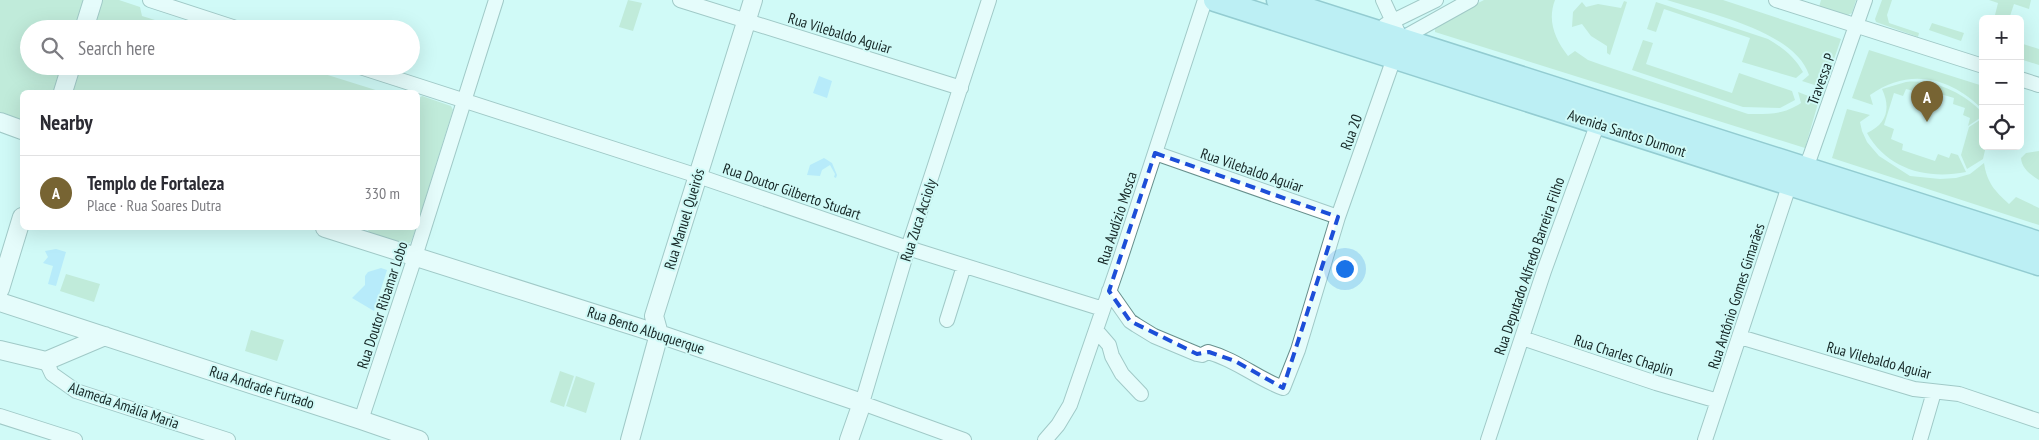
<!DOCTYPE html>
<meta charset="utf-8">
<style>
body{margin:0;font-family:"PT Sans Narrow",sans-serif;background:#f7f7f7;color:#2b2b33}
.controls{position:absolute;right:15px;top:15px;display:grid;overflow:hidden;border-radius:8px;box-shadow:0 5px 20px #0002}
.controls button{width:45px;height:45px;display:grid;place-items:center;padding:0;border:0;border-bottom:1px solid #e1e1e2;background:#fff;color:#2b2b33;font:25px sans-serif}
.you{position:absolute;left:1344px;top:268px;width:18px;height:18px;margin:-12px;border:4px solid #fff;border-radius:50%;background:#1a73e8;box-shadow:0 0 0 8px #1a73e833}
.badge{display:grid;place-items:center;width:32px;height:32px;border-radius:50%;background:#776433;color:#fff;font-size:16px;font-weight:700}
.pin{position:absolute;translate:-50% -41px;filter:drop-shadow(0 1px 2px #0008)}
.pin::after{content:'';position:absolute;top:26px;width:18px;height:15px;background:inherit;clip-path:polygon(0 0,100% 0,50% 100%)}
.list{margin:0;padding:0;list-style:none}
h2{display:flex;justify-content:space-between;align-items:center;height:65px;margin:0;padding:0 20px;font-size:21px}
h2 small{font-size:16px;font-weight:400;color:#7c7c81}
.list li{display:grid;grid-template-columns:32px 1fr auto;gap:15px;align-items:center;box-sizing:border-box;height:75px;padding:0 20px;border-top:1px solid #e1e1e2}
.list b{display:block;font-size:19px;white-space:nowrap}
.list p{margin:0;font-size:16px;white-space:nowrap;color:#7c7c81}
.list em{font-size:16px;font-style:normal;color:#7c7c81}
.icon{flex:none;width:28px;height:28px;fill:none;stroke:currentColor;stroke-width:2;stroke-linecap:round;stroke-linejoin:round}
.map{position:relative;flex:none;width:2039px;height:440px;overflow:hidden}
.search{position:absolute;background:#fff;box-shadow:0 5px 20px #0002;left:20px;top:20px;width:400px;height:55px;display:flex;align-items:center;gap:12px;box-sizing:border-box;padding:0 18px;border-radius:28px;color:#7c7c81;font-size:19px}
.panel{position:absolute;background:#fff;box-shadow:0 5px 20px #0002;left:20px;top:90px;width:400px;height:140px;border-radius:8px}
.map>svg:first-child{display:block}
.green{fill:#add9b6}
.water{fill:#99dafc}
.lines{fill:none;stroke-linecap:round;stroke-linejoin:round}
.minor-casing{stroke:#678f8c;stroke-width:16}
.tertiary-casing{stroke:#678f8c;stroke-width:20}
.primary-casing{stroke:#4a95a2;stroke-width:25}
.minor{stroke:#fff;stroke-width:14}
.tertiary{stroke:#fff;stroke-width:18}
.primary{stroke:#a4e3f0;stroke-width:22}
.marked{fill:none;stroke:#1d4ed8;stroke-width:4;stroke-dasharray:10 6;stroke-linejoin:round}
.labels{text-anchor:middle;dominant-baseline:central;stroke-width:4;stroke-linejoin:round;paint-order:stroke}
.street-label{font-size:15px;fill:#142524;stroke:#d0faf7}
</style>
<div class="map">
<svg width="2039" height="440" viewBox="0 0 2039 440">
<rect width="100%" height="100%" fill="#d0faf7"/>
<path class="green" d="M 0,0 L 85,0 L 77,29 L 29,29 L 29,66 L 64,66 L 55,92 L 22,92 L 22,122 L 0,115 Z
M 103,0 L 119,0 L 140,7 L 142,16 L 184,29 L 93,29 Z
M 628,0 L 642,3 L 633,31 L 619,27 Z
M 1484,0 L 1555,0 C 1547,21 1555,39 1568,56 L 1575,51 L 1588,60 L 1602,65 L 1748,114 C 1769,114 1783,115 1801,103 L 1798,92 L 1819,100 L 1805,148 L 1435,32 L 1435,25 Z
M 1667,0 L 1723,0 L 1841,39 L 1824,88 L 1802,81 L 1809,75 C 1795,31 1707,13 1667,0 Z
M 1821,0 L 1856,0 L 1852,13 L 1848,15 L 1819,7 Z
M 1882,0 L 1892,0 L 1887,15 L 1889,23 L 1919,33 L 1918,37 L 1876,22 L 1875,19 Z
M 1989,0 L 2031,0 L 2029,9 L 2014,4 L 2009,19 L 1994,19 L 1998,3 Z
M 1624,1 L 1627,2 L 1610,55 L 1607,53 L 1607,46 L 1591,36 L 1582,24 L 1572,27 L 1573,12 L 1582,2 L 1586,7 L 1598,4 L 1621,8 Z
M 1656,2 L 1768,39 C 1782,47 1795,57 1803,72 L 1796,78 L 1742,62 L 1750,38 L 1664,9 L 1656,32 L 1647,29 Z
M 1932,23 L 1964,33 L 1961,41 L 1929,30 Z
M 1643,40 L 1653,43 L 1646,64 L 1732,93 L 1739,73 L 1792,91 L 1795,100 L 1780,108 L 1743,107 L 1632,70 Z
M 2020,43 L 2039,49 L 2039,65 L 2020,59 Z
M 1869,50 L 1983,86 L 1983,110 C 1951,77 1909,67 1870,95 L 1873,105 L 1852,98 Z
M 81,66 L 299,66 L 382,92 L 73,92 Z
M 1906,82 C 1936,79 1963,93 1983,113 L 1983,116 L 1968,126 L 1970,118 L 1963,115 L 1965,108 L 1953,104 L 1954,98 L 1920,88 L 1918,92 L 1906,89 L 1903,96 L 1894,93 L 1884,125 L 1894,129 L 1891,139 L 1903,144 L 1902,150 L 1935,161 L 1938,154 L 1949,158 L 1951,153 L 1958,155 L 1966,172 C 1927,180 1887,169 1867,133 C 1887,124 1891,108 1882,89 Z
M 422,96 L 451,106 L 453,110 L 418,222 L 418,99 Z
M 1847,109 L 1870,115 L 1860,122 L 1862,131 L 1867,142 L 1879,156 L 1910,176 L 1940,179 L 1956,178 L 1970,174 L 1984,163 C 1987,183 1995,191 2009,204 L 2016,197 L 2039,208 L 2039,225 L 1832,158 Z
M 1983,118 L 1983,146 L 1986,146 L 1983,159 L 1967,169 L 1961,155 L 1969,127 Z
M 2039,151 L 2039,180 C 2030,174 2022,169 2021,158 L 2026,153 Z
M 367,228 L 416,228 L 411,242 L 406,245 L 370,234 Z
M 66,274 L 100,284 L 94,302 L 60,291 Z
M 251,330 L 284,340 L 277,361 L 245,351 Z
M 560,371 L 574,376 L 564,407 L 550,402 Z
M 576,376 L 595,383 L 586,413 L 566,406 Z"/>
<path class="water" d="M 819,76 L 832,81 L 827,98 L 813,93 Z
M 824,158 L 832,163 L 837,175 L 836,178 L 834,177 L 835,174 L 830,165 L 822,170 L 820,176 L 807,175 L 810,165 Z
M 56,249 L 66,252 L 56,286 L 48,284 L 53,266 L 43,263 L 48,257 L 45,251 Z
M 381,268 L 387,270 L 374,311 L 352,298 L 365,285 L 365,276 L 368,272 Z"/>
<g class="lines">
<defs>
<path id="minor" d="M 150,0 L 239,29
M 680,0 L 961,88
M 1383,0 L 1401,39 L 1471,0
M 1776,0 L 1983,66
M 1385,25 L 1436,0
M 357,66 L 698,176 L 908,248 L 1103,309
M 2020,79 L 2039,85
M 1155,153 L 1338,217
M 1109,291 L 1130,321 L 1136,325 L 1154,336 L 1197,354 L 1202,355 L 1208,352 C 1237,360 1256,378 1283,388 L 1298,350 L 1338,217 L 1394,58
M 947,320 L 964,266
M 1096,330 L 1109,345 L 1112,356 L 1122,374 L 1141,394
M 1740,337 L 1914,389 L 1959,394 L 2039,421
M 1522,338 L 1656,383 L 1718,401
M 46,361 L 52,374 L 76,391 L 228,440
M 0,416 L 75,440
M 361,420 L 412,266 L 496,0
M 964,440 L 862,403 L 908,248 L 989,0
M 1045,440 L 1058,425 L 1070,405 L 1118,266 L 1205,0
M 1488,440 L 1544,271 L 1600,117
M 1705,440 L 1789,186 L 1805,168 L 1810,157 L 1865,0
M 1920,440 L 1934,392"/>
<path id="tertiary" d="M 84,29 L 93,0
M 63,92 L 71,66
M 0,122 L 22,130
M 325,228 L 659,334 L 862,403 L 849,440
M 0,289 L 22,217
M 0,302 L 361,420 L 419,440
M 0,350 L 46,361 L 105,336
M 630,440 L 659,334 L 654,316 L 753,0"/>
<path id="primary" d="M 1215,0 L 2039,264
M 1278,0 L 2039,243"/>
</defs>
<use href="#minor" class="minor-casing"/>
<use href="#tertiary" class="tertiary-casing"/>
<use href="#primary" class="primary-casing"/>
<use href="#minor" class="minor"/>
<use href="#tertiary" class="tertiary"/>
<use href="#primary" class="primary"/>
</g>
<path d="M0 0H2039V440H0ZM 1155,153 L 1338,217 L 1283,388 L 1235,361 L 1209,352 L 1197,354 L 1130,321 L 1109,291 Z" fill="#d0faf7" fill-opacity=".55" fill-rule="evenodd"/>
<path class="marked" d="M 1155,153 L 1338,217 L 1283,388 L 1235,361 L 1209,352 L 1197,354 L 1130,321 L 1109,291 Z"/>
<g class="labels">
<g class="street-label">
<text transform="translate(840 33) rotate(17)">Rua Vilebaldo Aguiar</text>
<text transform="translate(1821 79) rotate(-70)">Travessa P</text>
<text transform="translate(1351 132) rotate(-70)">Rua 20</text>
<text transform="translate(1627 133) rotate(18)">Avenida Santos Dumont</text>
<text transform="translate(1252 170) rotate(19)">Rua Vilebaldo Aguiar</text>
<text transform="translate(792 191) rotate(19)">Rua Doutor Gilberto Studart</text>
<text transform="translate(1117 218) rotate(-72)">Rua Audízio Mosca</text>
<text transform="translate(684 219) rotate(-73)">Rua Manuel Queirós</text>
<text transform="translate(918 220) rotate(-72)">Rua Zuca Accioly</text>
<text transform="translate(1529 266) rotate(-71)">Rua Deputado Alfredo Barreira Filho</text>
<text transform="translate(1736 296) rotate(-72)">Rua Antônio Gomes Gimarães</text>
<text transform="translate(382 305) rotate(-72)">Rua Doutor Ribamar Lobo</text>
<text transform="translate(646 330) rotate(18)">Rua Bento Albuquerque</text>
<text transform="translate(1624 355) rotate(18)">Rua Charles Chaplin</text>
<text transform="translate(1879 360) rotate(15)">Rua Vilebaldo Aguiar</text>
<text transform="translate(262 387) rotate(18)">Rua Andrade Furtado</text>
<text transform="translate(124 405) rotate(19)">Alameda Amália Maria</text>
</g>
</g>
</svg>
<div class="controls">
<button>+</button>
<button>−</button>
<button><svg class="icon" aria-label="locate" viewBox="0 0 24 24"><circle cx="12" cy="12" r="6"/><path d="M12 2v4M12 18v4M2 12h4M18 12h4"/></svg></button>
</div>
<div class="you"></div>
<div class="pin badge" style="left:1927px;top:122px">A</div>
<div class="search"><svg class="icon" aria-label="search" viewBox="0 0 24 24"><circle cx="10" cy="10" r="6"/><path d="M15 15l6 6"/></svg>Search here</div>
<section class="panel">
<h2>Nearby<small></small></h2>
<ul class="list">
<li><span class="badge">A</span><div><b>Templo de Fortaleza</b><p>Place · Rua Soares Dutra</p></div><em>330 m</em></li>
</ul>
</section>
</div>
